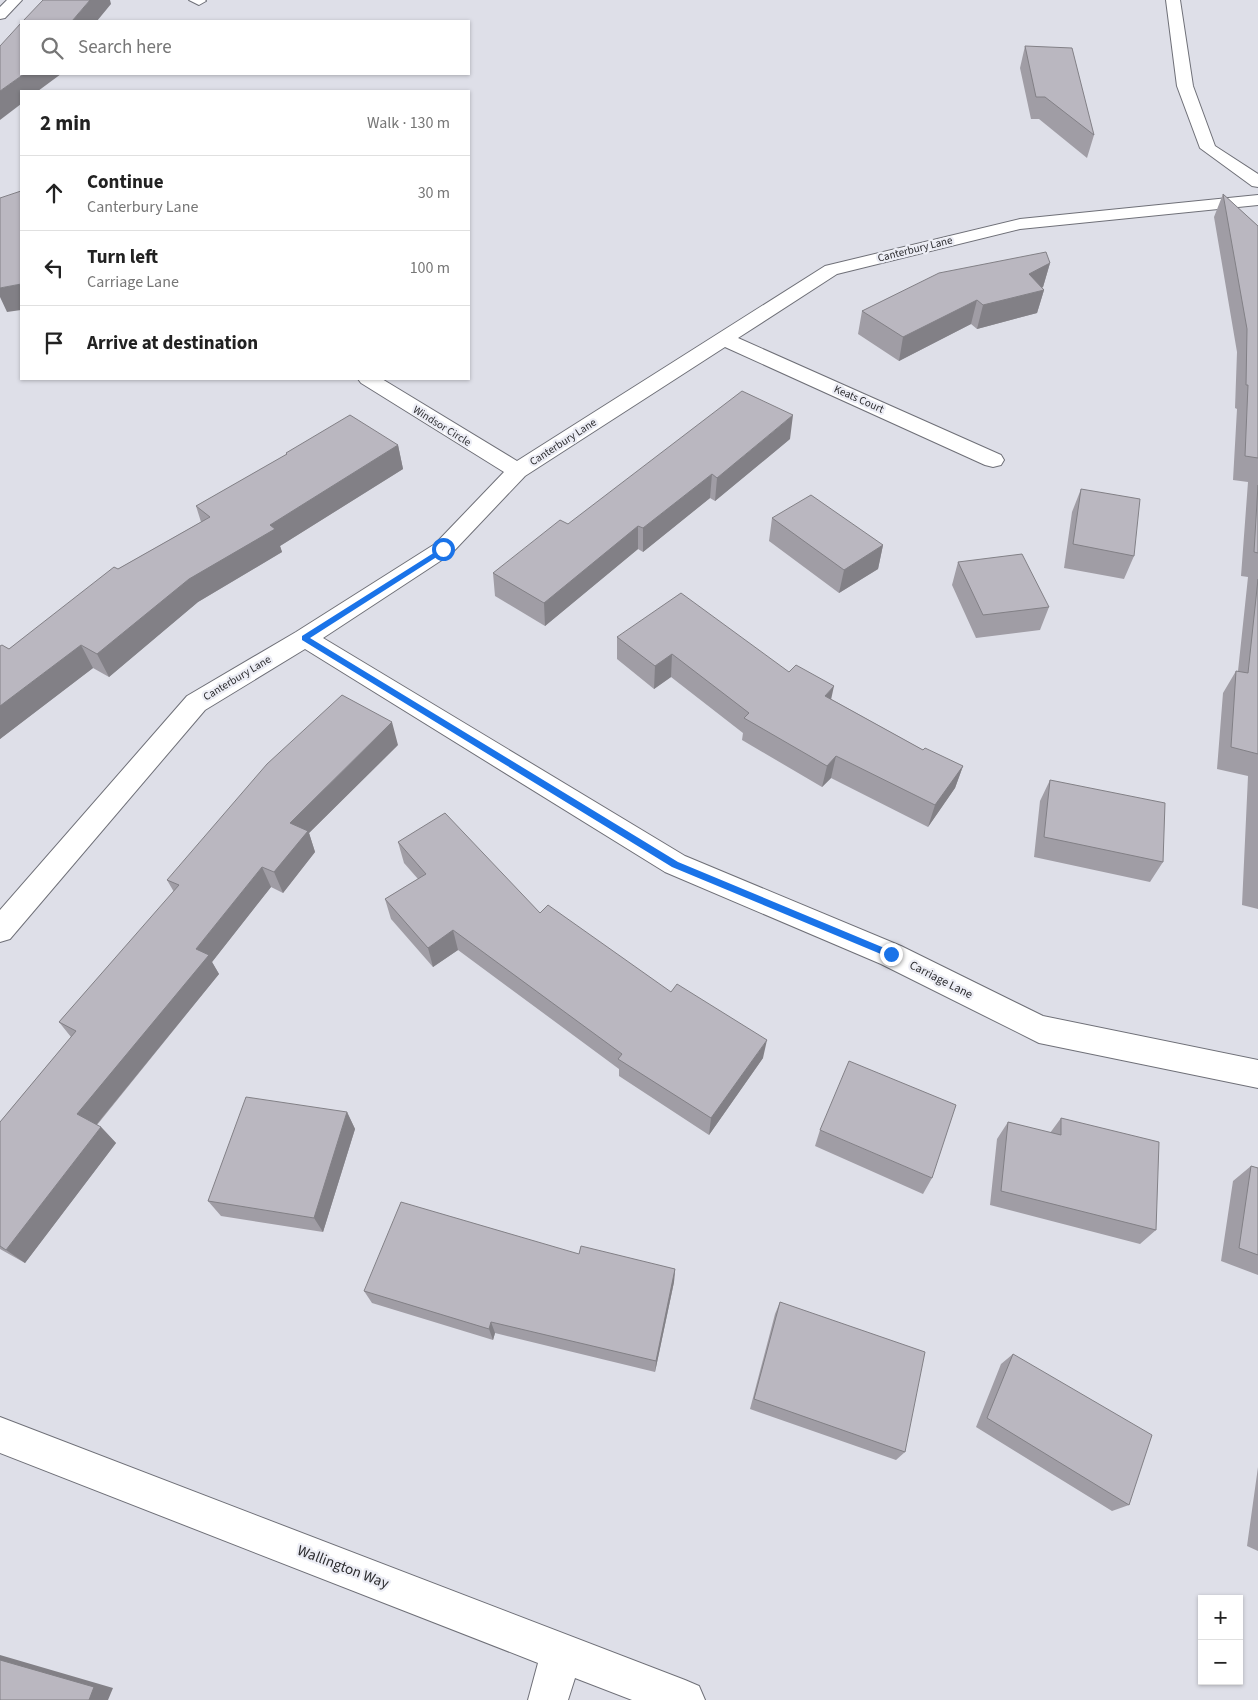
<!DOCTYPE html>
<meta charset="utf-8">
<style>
body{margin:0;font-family:"Source Sans 3",sans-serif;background:#f2f2f2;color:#222}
.controls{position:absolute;right:15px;bottom:15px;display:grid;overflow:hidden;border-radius:0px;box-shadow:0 1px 4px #0004}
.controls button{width:45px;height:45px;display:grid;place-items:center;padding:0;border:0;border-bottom:1px solid #e0e0e0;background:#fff;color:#222;font:25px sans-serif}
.stop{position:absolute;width:15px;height:15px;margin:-11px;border:4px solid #1a73e8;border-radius:50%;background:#fff}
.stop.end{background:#1a73e8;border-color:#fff;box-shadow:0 1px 5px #0008}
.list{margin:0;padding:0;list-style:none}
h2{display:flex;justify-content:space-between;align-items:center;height:65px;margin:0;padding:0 20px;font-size:21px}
h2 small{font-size:16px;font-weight:400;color:#767676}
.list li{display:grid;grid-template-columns:32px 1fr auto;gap:15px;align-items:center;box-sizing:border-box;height:75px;padding:0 20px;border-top:1px solid #e0e0e0}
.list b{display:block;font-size:19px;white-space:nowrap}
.list p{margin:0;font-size:16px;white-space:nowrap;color:#767676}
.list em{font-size:16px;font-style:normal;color:#767676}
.icon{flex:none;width:28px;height:28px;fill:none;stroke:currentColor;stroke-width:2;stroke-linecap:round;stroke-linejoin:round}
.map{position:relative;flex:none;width:1258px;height:1700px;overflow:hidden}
.search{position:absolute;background:#fff;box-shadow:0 1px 4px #0004;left:20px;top:20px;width:450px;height:55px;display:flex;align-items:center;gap:12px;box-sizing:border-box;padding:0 18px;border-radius:0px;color:#767676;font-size:19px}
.panel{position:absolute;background:#fff;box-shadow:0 1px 4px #0004;left:20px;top:90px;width:450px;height:290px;border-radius:0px}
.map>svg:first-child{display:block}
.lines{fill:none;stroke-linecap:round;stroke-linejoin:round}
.street-casing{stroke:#6f7078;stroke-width:2}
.street{fill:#fff;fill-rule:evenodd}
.wall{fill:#a09da5}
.shaded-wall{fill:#828086}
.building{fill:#bab7c0;stroke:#828086}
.route{fill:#1a73e8}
.labels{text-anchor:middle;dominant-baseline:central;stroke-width:4.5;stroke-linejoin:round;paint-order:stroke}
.far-street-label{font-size:11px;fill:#2c2c2f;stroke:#ecedf5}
.street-label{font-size:12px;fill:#2c2c2f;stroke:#ecedf5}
.near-street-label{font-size:15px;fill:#2c2c2f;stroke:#ecedf5}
</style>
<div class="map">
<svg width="1258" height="1700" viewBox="0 0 1258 1700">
<rect width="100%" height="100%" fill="#dedfe8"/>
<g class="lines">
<defs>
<path id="street" d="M 7,0 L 22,0 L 5,18 L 0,19 L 0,7 Z
M 189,0 L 205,0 L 206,1 L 199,5 Z
M 1166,0 L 1180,0 L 1193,86 L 1215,146 L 1258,174 L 1258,187 L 1252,186 L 1200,148 L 1177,86 Z
M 1258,195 L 1258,205 L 1020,229 L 837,274 L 738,338 L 1001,455 L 1004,460 L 1001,465 L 993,467 L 985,465 L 725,347 L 525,476 L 451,554 L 323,638 L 685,856 L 901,946 L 1043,1016 L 1258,1060 L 1258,1088 L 1039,1043 L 881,964 L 665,872 L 305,649 L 205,710 L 10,939 L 0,942 L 0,910 L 187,696 L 296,632 L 435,544 L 504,472 L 361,383 L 358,379 L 382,379 L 517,461 L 825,266 L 1020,219 Z
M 0,1417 L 685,1680 L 699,1686 L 705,1700 L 632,1700 L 575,1678 L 568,1700 L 528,1700 L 538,1663 L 0,1453 Z"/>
</defs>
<use href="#street" class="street-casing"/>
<use href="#street" class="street"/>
</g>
<path class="wall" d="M 1025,46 L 1094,135 L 1087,158 L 1039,119 L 1031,119 L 1020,68 Z
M 1223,194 L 1258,226 L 1258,909 L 1242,905 L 1248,776 L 1217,769 L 1223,693 L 1236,671 L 1238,671 L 1248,577 L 1241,576 L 1248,482 L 1233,480 L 1237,409 L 1235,408 L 1237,352 L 1214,217 Z
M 1050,263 L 1043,287 L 1042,287 L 1044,290 L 1037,313 L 977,329 L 971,324 L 899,361 L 858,334 L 862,311 Z
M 790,439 L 715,501 L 710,498 L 643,552 L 638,549 L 545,626 L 495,596 L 493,573 L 568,524 Z
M 398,445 L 403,469 L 280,546 L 282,552 L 198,602 L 109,677 L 93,668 L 0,739 L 0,646 L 9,649 L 118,569 L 201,522 L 196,506 L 286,455 L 286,453 Z
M 1081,489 L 1134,556 L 1124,579 L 1064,568 L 1072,512 Z
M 772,518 L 883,545 L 878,569 L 839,593 L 769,541 Z
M 958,562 L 1049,607 L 1040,630 L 976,638 L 952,585 Z
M 617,637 L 789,672 L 831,699 L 923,750 L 963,766 L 955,788 L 928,827 L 831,778 L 822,787 L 742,740 L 743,733 L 671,677 L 654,689 L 617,659 Z
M 398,745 L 309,833 L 315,852 L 283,893 L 271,887 L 212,962 L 219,974 L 97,1125 L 101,1127 L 116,1143 L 25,1263 L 0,1249 L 0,1122 L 71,1037 L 59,1022 L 174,892 L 167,880 Z
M 1050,780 L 1163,862 L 1150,882 L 1034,857 L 1040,801 Z
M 398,842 L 540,913 L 763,1058 L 709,1135 L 619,1076 L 619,1069 L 458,950 L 433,967 L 391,919 L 385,899 L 418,879 L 404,863 Z
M 347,1112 L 355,1129 L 323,1232 L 221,1216 L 208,1201 Z
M 1061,1118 L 1156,1230 L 1140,1244 L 990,1205 L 997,1139 L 1008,1122 L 1050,1133 Z
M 820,1130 L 932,1178 L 923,1194 L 815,1146 Z
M 1251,1166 L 1258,1168 L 1258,1275 L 1221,1261 L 1233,1181 Z
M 579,1254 L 675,1269 L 674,1282 L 655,1372 L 495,1333 L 493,1340 L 372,1303 L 364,1291 Z
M 780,1302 L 905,1452 L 896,1460 L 750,1409 L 775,1314 Z
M 1013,1354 L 1129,1505 L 1112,1511 L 976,1427 L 1001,1364 Z
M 1258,1467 L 1258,1551 L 1247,1546 Z"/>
<path class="shaded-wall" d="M 90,0 L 110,0 L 111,4 L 97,21 L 72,21 Z
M 24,74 L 61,74 L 38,91 L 21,91 L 21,104 L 0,120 L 0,91 Z
M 1050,263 L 1043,287 L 1028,294 L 1044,290 L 1037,313 L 977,329 L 983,305 L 1029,274 Z
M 21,284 L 21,310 L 7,312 L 0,297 L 0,288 Z
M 977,300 L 971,324 L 899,361 L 903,337 Z
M 793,415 L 790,439 L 715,501 L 717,478 Z
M 398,445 L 403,469 L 280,546 L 282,552 L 198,602 L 109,677 L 97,654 L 189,579 L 270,525 Z
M 712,474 L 710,498 L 643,552 L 643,528 Z
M 638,526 L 638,549 L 545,626 L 544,603 Z
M 883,545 L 878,569 L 839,593 L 844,570 Z
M 81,645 L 93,668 L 0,739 L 0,706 Z
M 672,654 L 671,677 L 654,689 L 655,666 Z
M 834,686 L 829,709 L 825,696 Z
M 392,722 L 398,745 L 309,833 L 315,852 L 283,893 L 274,872 L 290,823 Z
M 836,756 L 831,778 L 822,787 L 827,766 Z
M 963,766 L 955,788 L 928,827 L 935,805 Z
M 262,867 L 271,887 L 212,962 L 219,974 L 92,1130 L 77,1114 L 196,949 Z
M 453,930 L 458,950 L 433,967 L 428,948 Z
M 767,1040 L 763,1058 L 709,1135 L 711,1118 Z
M 347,1112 L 355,1129 L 323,1232 L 314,1218 Z
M 101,1127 L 116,1143 L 25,1263 L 6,1250 Z
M 675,1269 L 674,1282 L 655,1372 L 656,1361 Z
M 491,1322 L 495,1333 L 493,1340 L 489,1329 Z
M 0,1655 L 113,1688 L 108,1700 L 89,1700 L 0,1660 Z"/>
<path class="building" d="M 43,0 L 90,0 L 72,21 L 23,21 Z
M 21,23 L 21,74 L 24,74 L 0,91 L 0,46 Z
M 1025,46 L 1072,48 L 1094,135 L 1045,97 L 1036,97 Z
M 21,191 L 21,284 L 0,288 L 0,198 Z
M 1223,194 L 1258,226 L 1258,458 L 1245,456 L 1248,385 L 1246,385 L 1247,329 Z
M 1046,252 L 1050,263 L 1029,274 L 1044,290 L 983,305 L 977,300 L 903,337 L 862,311 L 939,273 Z
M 742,391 L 793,415 L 717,478 L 712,474 L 643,528 L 638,526 L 544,603 L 493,573 L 560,520 L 568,524 Z
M 350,415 L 398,445 L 270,525 L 275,529 L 189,579 L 97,654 L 81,645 L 0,706 L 0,646 L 2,645 L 9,649 L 114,567 L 118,569 L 210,517 L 196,506 L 287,454 L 286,453 Z
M 1258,485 L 1258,553 L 1254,552 Z
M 1081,489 L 1140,499 L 1134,556 L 1073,544 Z
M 811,495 L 883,545 L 844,570 L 772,518 Z
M 1022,554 L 1049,607 L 983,615 L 958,562 Z
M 1258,579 L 1258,754 L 1231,747 L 1236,671 L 1248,673 Z
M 681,593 L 789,672 L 796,665 L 834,686 L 825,696 L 923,750 L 925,748 L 963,766 L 935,805 L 836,756 L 827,766 L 744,718 L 749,713 L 672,654 L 655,666 L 617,637 Z
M 342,695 L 392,722 L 290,823 L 308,831 L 274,872 L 262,867 L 196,949 L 209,955 L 77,1114 L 101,1127 L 6,1250 L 0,1246 L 0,1122 L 76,1031 L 59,1022 L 179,885 L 167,880 L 267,764 Z
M 1050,780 L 1165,803 L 1163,862 L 1044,837 Z
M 445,813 L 540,913 L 548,905 L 671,992 L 677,984 L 767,1040 L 711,1118 L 618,1059 L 622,1054 L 453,930 L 428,948 L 385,899 L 426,874 L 398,842 Z
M 849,1061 L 956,1105 L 932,1178 L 820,1130 Z
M 246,1097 L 347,1112 L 314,1218 L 208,1201 Z
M 1061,1118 L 1159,1142 L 1156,1230 L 1001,1191 L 1008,1122 L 1061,1135 Z
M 1251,1166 L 1258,1168 L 1258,1255 L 1239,1248 Z
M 401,1202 L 579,1254 L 581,1246 L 675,1269 L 656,1361 L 491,1322 L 489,1329 L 364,1291 Z
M 780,1302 L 925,1352 L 905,1452 L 754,1399 Z
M 1013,1354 L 1152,1435 L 1129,1505 L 987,1418 Z
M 0,1660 L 94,1687 L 89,1700 L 0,1700 Z"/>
<path class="route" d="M 443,547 L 446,551 L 310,638 L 678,862 L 894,952 L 894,957 L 888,957 L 672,867 L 302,640 L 302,636 Z"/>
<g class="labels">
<g class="far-street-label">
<text transform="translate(915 249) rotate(-14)">Canterbury Lane</text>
<text transform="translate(859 399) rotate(24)">Keats Court</text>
<text transform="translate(442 426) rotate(32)">Windsor Circle</text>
<text transform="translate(563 442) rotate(-33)">Canterbury Lane</text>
<text transform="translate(237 678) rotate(-31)">Canterbury Lane</text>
</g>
<g class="street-label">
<text transform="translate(941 980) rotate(27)">Carriage Lane</text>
</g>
<g class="near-street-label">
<text transform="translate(343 1567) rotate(21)">Wallington Way</text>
</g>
</g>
</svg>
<div class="controls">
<button>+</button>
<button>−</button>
</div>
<div class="stop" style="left:443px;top:549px"></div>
<div class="stop end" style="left:891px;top:954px"></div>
<div class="search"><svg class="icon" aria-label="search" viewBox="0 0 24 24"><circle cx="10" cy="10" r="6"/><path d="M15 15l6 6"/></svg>Search here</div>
<section class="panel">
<h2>2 min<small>Walk · 130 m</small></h2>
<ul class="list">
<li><svg class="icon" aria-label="ahead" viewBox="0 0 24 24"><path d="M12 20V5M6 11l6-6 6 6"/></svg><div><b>Continue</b><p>Canterbury Lane</p></div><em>30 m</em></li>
<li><svg class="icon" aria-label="left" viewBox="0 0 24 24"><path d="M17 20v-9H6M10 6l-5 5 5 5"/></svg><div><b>Turn left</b><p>Carriage Lane</p></div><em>100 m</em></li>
<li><svg class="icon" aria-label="arrive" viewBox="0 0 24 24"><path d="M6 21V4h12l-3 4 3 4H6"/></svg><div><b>Arrive at destination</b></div></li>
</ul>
</section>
</div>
